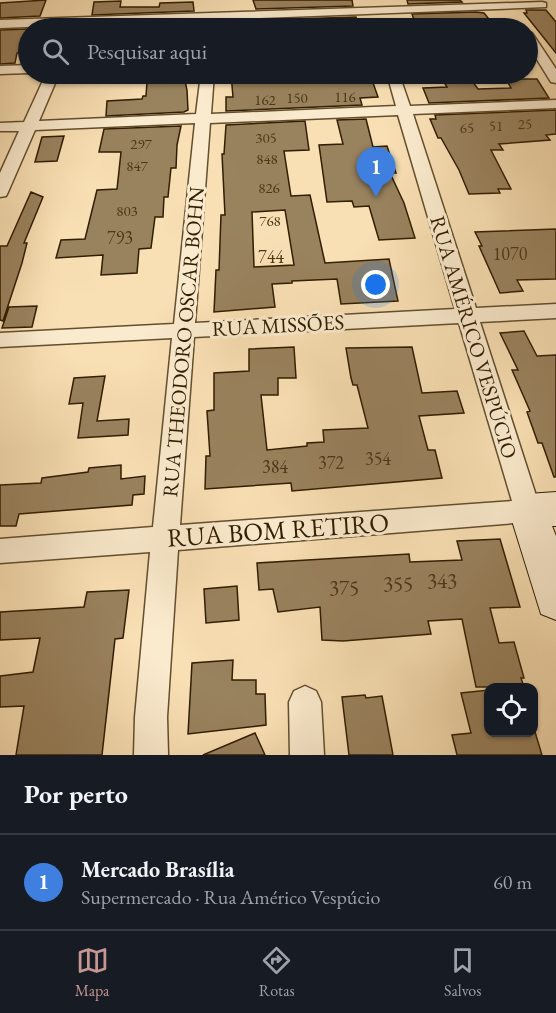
<!DOCTYPE html>
<html lang="pt">
<meta charset="utf-8">
<style>
body{margin:0;font-family:"EB Garamond",serif;background:#20242c;color:#f1f3f6}
.controls{position:absolute;right:18px;bottom:18px;display:grid;overflow:hidden;border-radius:12px;box-shadow:0 2px 4px #0004}
.controls button{width:54px;height:54px;display:grid;place-items:center;padding:0;border:0;border-bottom:2px solid #363941;background:#171b24;color:#f1f3f6;font:30px sans-serif}
.you{position:absolute;left:376px;top:285px;width:21px;height:21px;margin:-15px;border:4px solid #fff;border-radius:50%;background:#1a73e8;box-shadow:0 0 0 9px #1a73e833}
.badge{display:grid;place-items:center;width:39px;height:39px;border-radius:50%;background:#c59692;color:#fff;font-size:20px;font-weight:700}
.pin{position:absolute;translate:-50% -50px;filter:drop-shadow(0 2px 3px #0008)}
.pin::after{content:'';position:absolute;top:32px;width:21px;height:18px;background:inherit;clip-path:polygon(0 0,100% 0,50% 100%)}
.list{margin:0;padding:0;list-style:none}
h2{display:flex;justify-content:space-between;align-items:center;height:78px;margin:0;padding:0 24px;font-size:26px}
h2 small{font-size:20px;font-weight:400;color:#9ea1a6}
.list li{display:grid;grid-template-columns:39px 1fr auto;gap:18px;align-items:center;box-sizing:border-box;height:96px;padding:0 24px;border-top:2px solid #363941}
.list b{display:block;font-size:22px;white-space:nowrap}
.list p{margin:0;font-size:20px;white-space:nowrap;color:#9ea1a6}
.list em{font-size:20px;font-style:normal;color:#9ea1a6}
.icon{flex:none;width:33px;height:33px;fill:none;stroke:currentColor;stroke-width:2;stroke-linecap:round;stroke-linejoin:round}
.map{position:relative;flex:none;width:556px;height:755px;overflow:hidden}
.search{position:absolute;background:#171b24;box-shadow:0 2px 4px #0004;left:18px;right:18px;top:18px;height:66px;display:flex;align-items:center;gap:15px;box-sizing:border-box;padding:0 21px;border-radius:33px;color:#9ea1a6;font-size:22px}
.sheet{height:174px;background:#171b24}
nav{display:flex;justify-content:space-around;align-items:center;box-sizing:border-box;height:84px;border-top:2px solid #363941;background:#171b24;font-size:16px;color:#9ea1a6}
nav a{display:grid;justify-items:center;gap:3px}
nav .on{color:#c59692}
.map>svg:first-child{display:block}
.building{fill:#99825e;stroke:#311d01;stroke-width:1.5;fill-rule:evenodd}
.lines{fill:none;stroke-linecap:round;stroke-linejoin:round}
.street-casing{stroke:#634e2e;stroke-width:3}
.secondary-casing{stroke:#311d01;stroke-width:2}
.street{fill:#fbebce;fill-rule:evenodd}
.secondary{fill:#fbebce;fill-rule:evenodd}
.labels{text-anchor:middle;dominant-baseline:central;stroke-width:6;stroke-linejoin:round;paint-order:stroke}
.far-number-label{font-size:15px;fill:#4b3618}
.number-label{font-size:18px;fill:#4b3618}
.street-label{font-size:21px;fill:#311d01;stroke:#fbebce}
.near-number-label{font-size:21px;fill:#4b3618}
.near-street-label{font-size:26px;fill:#311d01;stroke:#fbebce}
</style>
<div class="map">
<svg width="556" height="755" viewBox="0 0 556 755">
<rect width="100%" height="100%" fill="#f9e0b4"/>
<filter id="stains"><feTurbulence type="fractalNoise" baseFrequency=".00333" numOctaves="4"/><feColorMatrix values="0 0 0 0 .2 0 0 0 0 .09 0 0 0 0 .02 0 0 0 .5 -.17"/></filter>
<radialGradient id="worn" r=".72"><stop offset=".6" stop-color="#630" stop-opacity="0"/><stop offset="1" stop-color="#630" stop-opacity=".3"/></radialGradient>
<path class="building" d="M 46,0 L 40,16 L 0,18 L 0,3 Z
M 253,0 L 352,0 L 353,6 L 256,9 Z
M 407,0 L 460,0 L 462,2 L 408,4 Z
M 121,1 L 120,7 L 159,7 L 160,3 L 193,2 L 194,11 L 92,15 L 94,2 Z
M 526,10 L 546,10 L 556,22 L 556,53 L 524,13 L 527,13 Z
M 476,12 L 484,13 L 496,28 L 422,26 L 420,23 L 415,23 L 412,14 Z
M 356,17 L 359,28 L 262,28 L 260,20 Z
M 195,23 L 195,28 L 89,28 L 90,27 Z
M 28,29 L 28,53 L 17,53 L 15,63 L 0,64 L 0,30 Z
M 151,74 L 182,74 L 182,81 L 185,81 L 187,90 L 188,110 L 184,112 L 106,116 L 107,101 L 142,99 L 143,96 L 146,96 L 147,82 L 149,82 Z
M 231,74 L 272,74 L 273,78 L 370,74 L 378,97 L 360,98 L 362,105 L 226,111 L 226,97 L 233,97 Z
M 439,74 L 467,74 L 478,89 L 511,88 L 506,79 L 537,79 L 549,98 L 429,103 L 423,88 L 447,87 Z
M 556,110 L 556,134 L 546,135 L 550,140 L 499,144 L 503,150 L 491,150 L 511,189 L 498,189 L 500,193 L 469,194 L 459,170 L 441,138 L 438,138 L 430,119 L 436,119 L 435,115 Z
M 366,119 L 373,147 L 387,146 L 396,173 L 390,173 L 404,203 L 415,238 L 379,240 L 369,206 L 354,207 L 352,201 L 327,202 L 319,145 L 343,144 L 337,120 Z
M 305,121 L 309,150 L 284,151 L 291,196 L 310,195 L 325,263 L 389,259 L 398,301 L 341,304 L 337,279 L 292,281 L 292,283 L 272,284 L 275,307 L 214,312 L 216,270 L 219,270 L 221,215 L 225,215 L 222,154 L 224,154 L 226,125 ZM 285,210 L 294,265 L 254,267 L 252,212 Z
M 181,126 L 177,145 L 176,168 L 171,168 L 168,197 L 164,197 L 163,217 L 155,217 L 151,248 L 139,249 L 137,273 L 101,275 L 103,255 L 56,258 L 61,240 L 85,239 L 97,190 L 117,189 L 121,152 L 99,152 L 104,129 Z
M 64,136 L 57,161 L 35,162 L 42,137 Z
M 31,192 L 43,197 L 24,243 L 27,243 L 22,263 L 3,321 L 0,320 L 0,246 L 7,246 Z
M 556,229 L 556,279 L 517,280 L 523,291 L 500,293 L 479,246 L 482,246 L 475,232 Z
M 37,306 L 32,327 L 2,328 L 9,307 Z
M 524,331 L 537,356 L 556,355 L 556,477 L 554,477 L 542,443 L 538,443 L 527,412 L 530,411 L 512,370 L 518,370 L 500,333 Z
M 294,347 L 296,378 L 278,378 L 278,395 L 261,395 L 267,450 L 307,446 L 307,443 L 324,442 L 323,430 L 368,428 L 357,385 L 353,385 L 351,378 L 346,348 L 412,347 L 422,393 L 457,391 L 464,413 L 419,416 L 428,450 L 435,450 L 442,478 L 292,491 L 291,483 L 205,489 L 206,456 L 210,456 L 207,411 L 214,410 L 214,373 L 249,371 L 249,349 Z
M 105,376 L 97,421 L 129,419 L 128,435 L 78,438 L 83,403 L 69,404 L 74,378 Z
M 121,465 L 121,479 L 145,476 L 144,494 L 133,495 L 132,505 L 19,514 L 16,526 L 0,526 L 0,485 L 41,483 L 42,478 L 88,472 L 89,468 Z
M 500,539 L 520,607 L 490,608 L 499,643 L 514,642 L 524,678 L 521,678 L 524,687 L 476,687 L 462,619 L 428,621 L 431,634 L 343,641 L 322,640 L 320,607 L 278,612 L 273,589 L 259,590 L 257,563 L 409,554 L 410,562 L 462,560 L 457,541 Z
M 237,586 L 239,620 L 206,623 L 204,589 Z
M 129,590 L 123,638 L 115,639 L 102,755 L 16,755 L 24,706 L 0,707 L 0,676 L 33,672 L 40,638 L 0,640 L 0,612 L 84,607 L 87,592 Z
M 233,660 L 232,680 L 256,680 L 256,694 L 265,694 L 266,725 L 188,734 L 192,663 Z
M 489,690 L 489,732 L 535,732 L 542,755 L 457,755 L 452,735 L 471,733 L 461,693 Z
M 365,695 L 366,698 L 382,696 L 393,755 L 349,755 L 342,697 Z
M 255,733 L 265,755 L 203,755 Z"/>
<g class="lines">
<defs>
<path id="street" d="M 542,2 L 546,3 L 546,7 L 0,28 L 0,20 Z
M 528,32 L 532,33 L 556,69 L 556,83 L 551,82 L 528,45 Z
M 28,65 L 28,73 L 0,74 L 0,66 Z
M 46,74 L 59,74 L 39,121 L 196,114 L 201,74 L 214,74 L 211,114 L 396,106 L 387,74 L 399,74 L 410,106 L 556,100 L 556,108 L 413,114 L 476,308 L 556,304 L 556,318 L 480,322 L 541,511 L 537,519 L 528,522 L 178,550 L 167,717 L 168,755 L 134,755 L 135,717 L 150,552 L 0,563 L 0,539 L 153,527 L 172,338 L 0,347 L 0,333 L 174,324 L 195,123 L 35,130 L 8,192 L 6,196 L 0,197 L 0,173 L 19,131 L 0,131 L 0,123 L 24,122 ZM 398,115 L 455,309 L 195,323 L 210,123 ZM 459,323 L 512,501 L 180,525 L 194,337 Z
M 305,686 L 316,691 L 321,702 L 324,755 L 290,755 L 289,702 L 294,691 Z"/>
<path id="secondary" d="M 556,492 L 556,526 L 552,526 L 556,536 L 556,620 L 541,614 L 509,511 L 514,499 L 528,494 Z"/>
</defs>
<use href="#street" class="street-casing"/>
<use href="#secondary" class="secondary-casing"/>
<use href="#street" class="street"/>
<use href="#secondary" class="secondary"/>
</g>
<g class="labels">
<g class="far-number-label">
<text x="345" y="96">116</text>
<text x="297" y="97">150</text>
<text x="265" y="99">162</text>
<text x="525" y="123">25</text>
<text x="496" y="125">51</text>
<text x="467" y="127">65</text>
<text x="266" y="137">305</text>
<text x="141" y="143">297</text>
<text x="267" y="158">848</text>
<text x="137" y="165">847</text>
<text x="269" y="187">826</text>
<text x="127" y="210">803</text>
<text x="270" y="220">768</text>
</g>
<g class="number-label">
<text x="120" y="237">793</text>
<text x="510" y="253">1070</text>
<text x="271" y="256">744</text>
<text x="378" y="458">354</text>
<text x="331" y="462">372</text>
<text x="275" y="466">384</text>
</g>
<g class="street-label">
<text transform="translate(278 325) rotate(-3)">RUA MISSÕES</text>
<text transform="translate(474 337) rotate(73)">RUA AMÉRICO VESPÚCIO</text>
<text transform="translate(183 342) rotate(-85)">RUA THEODORO OSCAR BOHN</text>
</g>
<g class="near-number-label">
<text x="442" y="580">343</text>
<text x="398" y="583">355</text>
<text x="344" y="587">375</text>
</g>
<g class="near-street-label">
<text transform="translate(278 530) rotate(-4)">RUA BOM RETIRO</text>
</g>
</g>
<rect width="100%" height="100%" filter="url(#stains)"/>
<rect width="100%" height="100%" fill="url(#worn)"/>
</svg>
<div class="controls">
<button><svg class="icon" aria-label="locate" viewBox="0 0 24 24"><circle cx="12" cy="12" r="6"/><path d="M12 2v4M12 18v4M2 12h4M18 12h4"/></svg></button>
</div>
<div class="you"></div>
<div class="pin badge" style="left:376px;top:197px;background:#3f7fe0">1</div>
<div class="search"><svg class="icon" aria-label="search" viewBox="0 0 24 24"><circle cx="10" cy="10" r="6"/><path d="M15 15l6 6"/></svg>Pesquisar aqui</div>
</div>
<section class="sheet">
<h2>Por perto<small></small></h2>
<ul class="list">
<li><span class="badge" style="background:#3f7fe0">1</span><div><b>Mercado Brasília</b><p>Supermercado · Rua Américo Vespúcio</p></div><em>60 m</em></li>
</ul>
</section>
<nav>
<a class="on"><svg class="icon" aria-label="map" viewBox="0 0 24 24"><path d="M3 6l6-2 6 2 6-2v14l-6 2-6-2-6 2zM9 4v14M15 6v14"/></svg>Mapa</a>
<a><svg class="icon" aria-label="directions" viewBox="0 0 24 24"><path d="M12 3l9 9-9 9-9-9zM9 14v-3h6M13 9l2 2-2 2"/></svg>Rotas</a>
<a><svg class="icon" aria-label="saved" viewBox="0 0 24 24"><path d="M7 4h10v16l-5-4-5 4z"/></svg>Salvos</a>
</nav>
